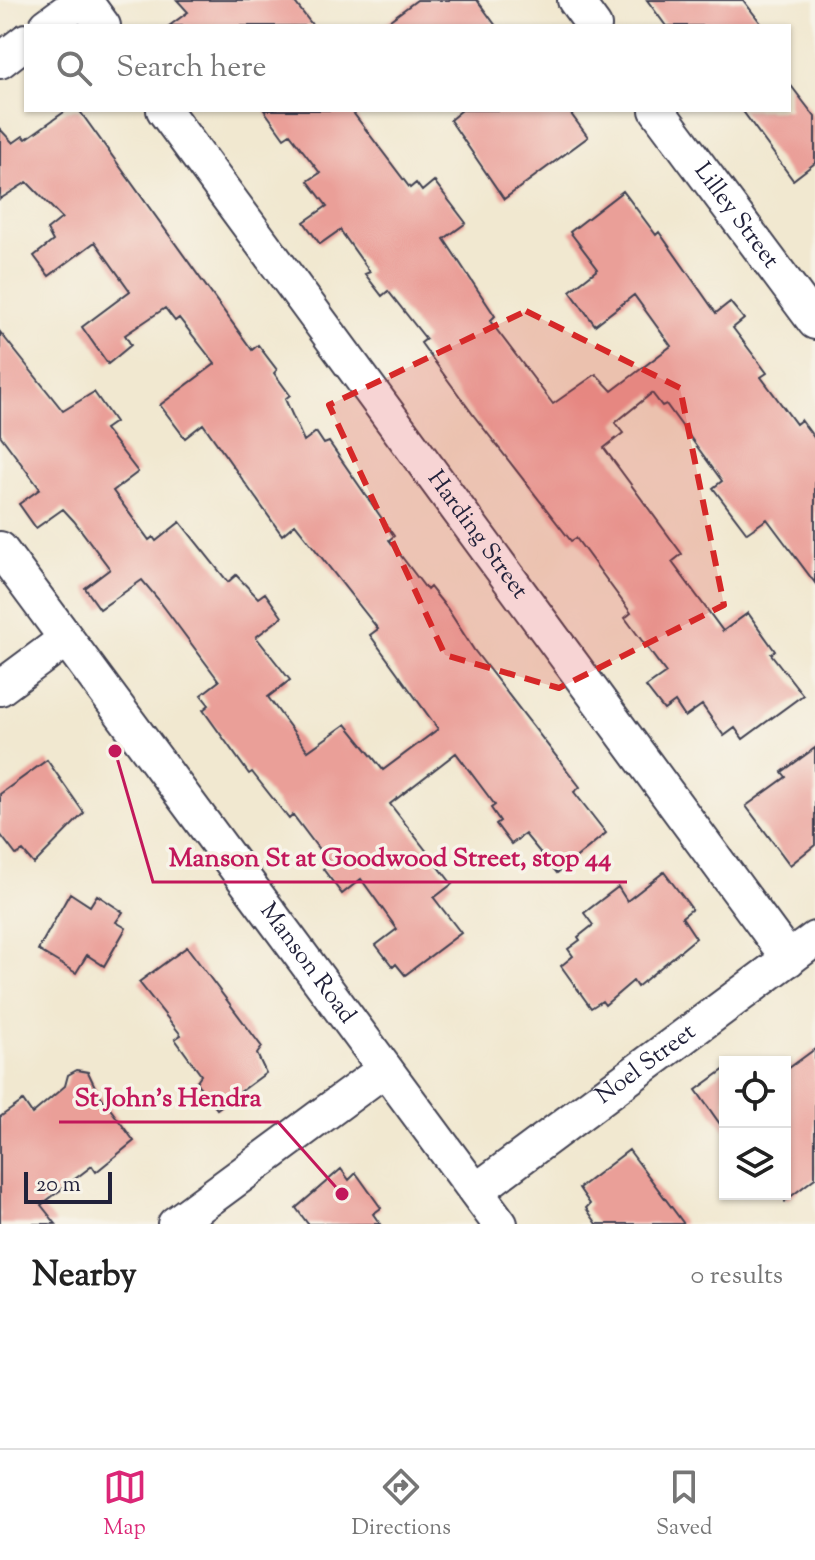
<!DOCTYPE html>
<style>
body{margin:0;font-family:"Sorts Mill Goudy",serif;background:#f6f6f6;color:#222}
.controls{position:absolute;right:24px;bottom:24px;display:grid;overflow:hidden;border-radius:0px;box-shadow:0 2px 6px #0004}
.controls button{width:72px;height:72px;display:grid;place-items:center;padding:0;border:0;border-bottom:2px solid #e0e0e0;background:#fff;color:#222;font:40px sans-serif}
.scale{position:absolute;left:24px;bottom:20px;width:88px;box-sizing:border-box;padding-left:8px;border:4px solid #22223b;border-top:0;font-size:22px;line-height:28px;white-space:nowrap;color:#22223b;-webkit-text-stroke:6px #f7f3e8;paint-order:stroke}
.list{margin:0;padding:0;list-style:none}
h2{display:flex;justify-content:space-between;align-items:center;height:104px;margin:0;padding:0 32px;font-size:34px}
h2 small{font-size:26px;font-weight:400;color:#767676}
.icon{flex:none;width:44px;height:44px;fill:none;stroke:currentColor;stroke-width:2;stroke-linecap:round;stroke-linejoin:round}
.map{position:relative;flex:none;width:815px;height:1224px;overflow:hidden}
.search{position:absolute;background:#fff;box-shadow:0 2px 6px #0004;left:24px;right:24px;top:24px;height:88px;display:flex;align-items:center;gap:20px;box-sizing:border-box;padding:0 28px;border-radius:0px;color:#767676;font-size:30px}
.sheet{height:224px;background:#fff}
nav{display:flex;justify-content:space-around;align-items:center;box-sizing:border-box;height:112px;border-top:2px solid #e0e0e0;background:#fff;font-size:22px;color:#767676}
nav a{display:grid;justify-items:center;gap:4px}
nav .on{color:#db2777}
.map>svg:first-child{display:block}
.building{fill:#ea9f98}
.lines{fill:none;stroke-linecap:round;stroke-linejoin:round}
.minor-casing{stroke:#414051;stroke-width:38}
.minor{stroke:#fff;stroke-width:34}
.marked{fill:#d62828;fill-opacity:0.2;stroke:#d62828;stroke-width:6;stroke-dasharray:16 10;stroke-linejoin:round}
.labels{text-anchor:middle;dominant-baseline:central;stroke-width:7;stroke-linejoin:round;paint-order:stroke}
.street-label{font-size:24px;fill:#22223b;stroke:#f7f3e8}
.leader{fill:none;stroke:#c2185b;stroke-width:3}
.callout-dot{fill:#c2185b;stroke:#f7f3e8;stroke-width:3}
.callout-label{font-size:26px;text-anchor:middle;font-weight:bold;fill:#c2185b;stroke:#f7f3e8;stroke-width:7;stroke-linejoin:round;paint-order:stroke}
</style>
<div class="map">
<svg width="815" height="1224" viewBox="0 0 815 1224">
<rect width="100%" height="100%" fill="#f7f3e8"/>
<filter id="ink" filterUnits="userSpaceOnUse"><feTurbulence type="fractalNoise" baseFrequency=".0125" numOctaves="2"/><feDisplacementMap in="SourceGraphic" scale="16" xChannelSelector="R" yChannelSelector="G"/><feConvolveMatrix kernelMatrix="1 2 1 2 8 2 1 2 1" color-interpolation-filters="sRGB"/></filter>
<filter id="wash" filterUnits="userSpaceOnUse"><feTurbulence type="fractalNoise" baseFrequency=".006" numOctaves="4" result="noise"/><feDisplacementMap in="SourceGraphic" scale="32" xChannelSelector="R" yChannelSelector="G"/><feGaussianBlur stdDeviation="1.8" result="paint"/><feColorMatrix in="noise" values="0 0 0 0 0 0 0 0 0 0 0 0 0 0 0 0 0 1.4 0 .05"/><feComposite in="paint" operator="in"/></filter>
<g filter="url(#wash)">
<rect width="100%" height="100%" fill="#f1e8d0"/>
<g id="blocks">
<path class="building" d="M 177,0 L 293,0 L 313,26 L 169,26 L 188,12 Z
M 417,0 L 477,0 L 496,26 L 382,26 Z
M 647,0 L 743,0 L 763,26 L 666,26 Z
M 789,83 L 815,117 L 815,163 L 793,180 L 742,110 L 789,110 Z
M 67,110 L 79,110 L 252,350 L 258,345 L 277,370 L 274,373 L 290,395 L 285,399 L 304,441 L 316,432 L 324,444 L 329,442 L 394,536 L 389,540 L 427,590 L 430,587 L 447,608 L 474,650 L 580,787 L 574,792 L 606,833 L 557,873 L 525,834 L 511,844 L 496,824 L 500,821 L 491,808 L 495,805 L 456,753 L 390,804 L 452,884 L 434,898 L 461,933 L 405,975 L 396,964 L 393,967 L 376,945 L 397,929 L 361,879 L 342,894 L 323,869 L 330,864 L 293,815 L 289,819 L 252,772 L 249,774 L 203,710 L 209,705 L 201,695 L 219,681 L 158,599 L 142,580 L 100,609 L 85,588 L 110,569 L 74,521 L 63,509 L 36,528 L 19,504 L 40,489 L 0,435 L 0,332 L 63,411 L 94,392 L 115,422 L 105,429 L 138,472 L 113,491 L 149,540 L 153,537 L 156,541 L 180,522 L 228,582 L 236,575 L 258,598 L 265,593 L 282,617 L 256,637 L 290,680 L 268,697 L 308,751 L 346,724 L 383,770 L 438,729 L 370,635 L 378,629 L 295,524 L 282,535 L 203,424 L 185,438 L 160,405 L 215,364 L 179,318 L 175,321 L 165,308 L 125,335 L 131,345 L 108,364 L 82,327 L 130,291 L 95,242 L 49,276 L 34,256 L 53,241 L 47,230 L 62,218 L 27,182 L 0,199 L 0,129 L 13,143 L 23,136 L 26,139 Z
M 264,110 L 351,110 L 410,188 L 416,183 L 422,191 L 434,181 L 466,223 L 444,239 L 495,316 L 490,321 L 553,404 L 596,374 L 612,391 L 671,346 L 634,295 L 595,325 L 570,291 L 598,269 L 570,232 L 623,191 L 656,235 L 659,232 L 716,313 L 730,302 L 744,319 L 733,328 L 767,373 L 761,377 L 796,424 L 801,420 L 815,439 L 815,583 L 767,519 L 747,533 L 713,488 L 722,481 L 666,404 L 662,406 L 652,393 L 615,423 L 623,433 L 604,448 L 682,554 L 672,562 L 723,631 L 748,613 L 775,651 L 771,654 L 803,695 L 743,739 L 735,728 L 724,736 L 702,705 L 685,717 L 675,702 L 664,710 L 646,687 L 666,673 L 625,618 L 631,613 L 576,538 L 571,541 L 474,416 L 421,343 L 426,339 L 388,291 L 382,296 L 365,274 L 370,272 L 340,230 L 320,244 L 304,222 L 327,206 L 308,181 L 320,173 L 290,134 L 284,138 Z
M 462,110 L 568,110 L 588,137 L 504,199 L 450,120 Z
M 815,748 L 815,845 L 790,865 L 746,806 L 786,777 L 782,772 Z
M 47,760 L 84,813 L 34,864 L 23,851 L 16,855 L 0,834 L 0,794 Z
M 664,872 L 692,909 L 682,917 L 696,938 L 637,987 L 633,981 L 605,1005 L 602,1001 L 591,1008 L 561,966 L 573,956 L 568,949 L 580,940 L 578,937 L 593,925 L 584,913 L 618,887 L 627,901 Z
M 70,893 L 90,906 L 97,895 L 123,912 L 116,922 L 126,928 L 104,966 L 87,955 L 76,973 L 38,950 Z
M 187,947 L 262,1047 L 257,1054 L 266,1073 L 217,1109 L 196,1082 L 201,1075 L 175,1039 L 181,1035 L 139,982 Z
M 815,1049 L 815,1178 L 785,1201 L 785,1071 Z
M 725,1069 L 725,1131 L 696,1090 Z
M 77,1070 L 88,1072 L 97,1091 L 134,1141 L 96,1172 L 92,1166 L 41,1205 L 56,1224 L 0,1224 L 0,1117 L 23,1101 L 32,1114 L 65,1086 L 68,1075 Z
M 629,1150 L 684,1224 L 597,1224 L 586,1208 L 590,1204 L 579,1188 Z
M 341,1169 L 349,1180 L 356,1173 L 381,1208 L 373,1214 L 380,1224 L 308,1224 L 296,1208 Z"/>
</g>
</g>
<g filter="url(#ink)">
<use href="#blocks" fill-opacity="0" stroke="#414051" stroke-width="2"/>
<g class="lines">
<defs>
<g id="minor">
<path d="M 84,0 L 103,26"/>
<path d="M 575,0 L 594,26"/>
<path d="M 47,26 L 82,0"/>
<path d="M 0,61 L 26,41"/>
<path id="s1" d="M 164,110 L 789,959"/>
<path id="s2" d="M 657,110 L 815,322"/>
<path id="s3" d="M 0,549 L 500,1224"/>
<path d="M 0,688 L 66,639"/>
<path id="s4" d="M 476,1191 L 815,939"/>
<path d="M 175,1224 L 385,1069"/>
</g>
</defs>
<use href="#minor" class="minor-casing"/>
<use href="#minor" class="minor"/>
</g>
</g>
<path class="marked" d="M 526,311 L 680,388 L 724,605 L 559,688 L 445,655 L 329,405 Z"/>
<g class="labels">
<g class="street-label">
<text stroke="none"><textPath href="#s2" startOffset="132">Lilley Street</textPath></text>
<text stroke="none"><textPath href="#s1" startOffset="528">Harding Street</textPath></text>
<text stroke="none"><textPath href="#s3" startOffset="516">Manson Road</textPath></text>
<text stroke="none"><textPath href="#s4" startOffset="212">Noel Street</textPath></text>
</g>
</g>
<path class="leader" d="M115 751L153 882H627M342 1194L278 1122H59"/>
<g class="callout-dot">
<circle cx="115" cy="751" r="8"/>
<circle cx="342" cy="1194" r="8"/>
</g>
<g class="callout-label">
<text x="390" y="866">Manson St at Goodwood Street, stop 44</text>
<text x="168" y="1106">St John's Hendra</text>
</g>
</svg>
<div class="controls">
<button><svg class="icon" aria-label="locate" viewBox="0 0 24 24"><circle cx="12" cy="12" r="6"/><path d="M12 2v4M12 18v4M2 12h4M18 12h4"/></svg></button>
<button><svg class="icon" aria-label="layers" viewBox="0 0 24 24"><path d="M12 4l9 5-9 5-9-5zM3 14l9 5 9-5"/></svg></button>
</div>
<div class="scale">20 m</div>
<div class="search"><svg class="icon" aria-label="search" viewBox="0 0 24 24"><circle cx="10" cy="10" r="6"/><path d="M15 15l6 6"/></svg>Search here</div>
</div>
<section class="sheet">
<h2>Nearby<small>0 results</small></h2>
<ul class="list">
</ul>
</section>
<nav>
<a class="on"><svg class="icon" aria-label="map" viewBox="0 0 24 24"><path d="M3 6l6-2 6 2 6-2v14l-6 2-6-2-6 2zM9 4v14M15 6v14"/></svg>Map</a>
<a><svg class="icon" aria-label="directions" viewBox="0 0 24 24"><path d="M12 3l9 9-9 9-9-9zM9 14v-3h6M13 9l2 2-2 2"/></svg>Directions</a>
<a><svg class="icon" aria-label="saved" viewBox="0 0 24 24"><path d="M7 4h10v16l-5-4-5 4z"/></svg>Saved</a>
</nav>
